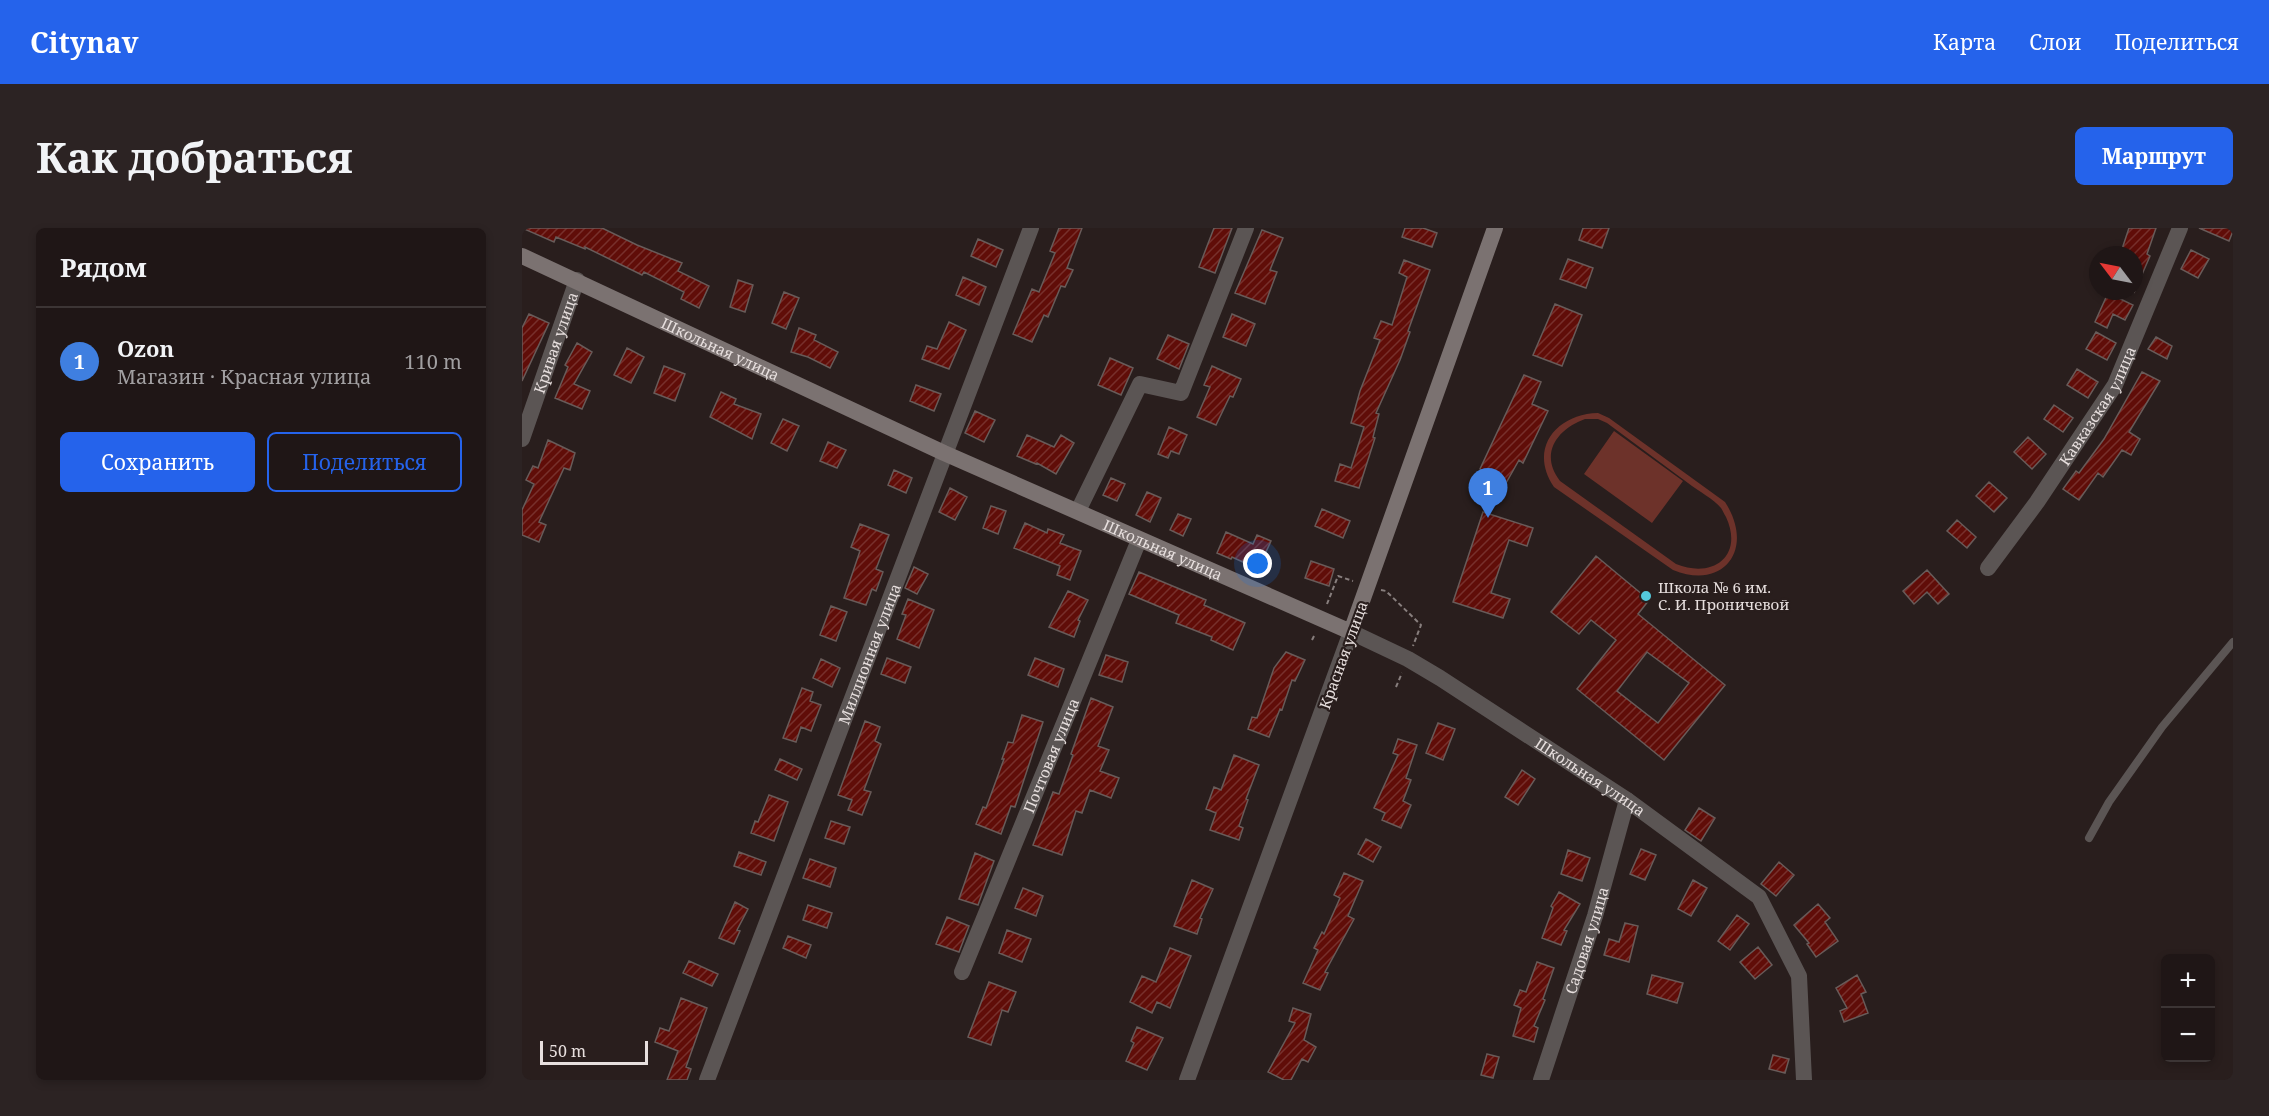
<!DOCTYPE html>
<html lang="ru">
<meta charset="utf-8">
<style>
body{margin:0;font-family:"Noto Serif",serif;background:#2c2323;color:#f1f3f6}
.controls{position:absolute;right:18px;bottom:18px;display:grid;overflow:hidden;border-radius:9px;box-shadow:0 3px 9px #0003}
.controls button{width:54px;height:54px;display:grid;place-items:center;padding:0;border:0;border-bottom:2px solid #3c3535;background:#1f1616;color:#f1f3f6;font:30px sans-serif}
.compass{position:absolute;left:1567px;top:18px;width:54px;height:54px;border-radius:50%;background:#1f1616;box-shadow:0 3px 9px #0003;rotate:302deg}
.scale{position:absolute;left:18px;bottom:15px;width:108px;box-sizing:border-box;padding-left:6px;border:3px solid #e7dfde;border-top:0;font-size:16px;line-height:21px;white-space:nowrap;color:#e7dfde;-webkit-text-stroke:4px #291e1d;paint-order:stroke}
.you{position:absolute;left:736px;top:336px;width:21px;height:21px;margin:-15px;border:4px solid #fff;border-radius:50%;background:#1a73e8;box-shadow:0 0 0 9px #1a73e833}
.badge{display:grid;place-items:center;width:39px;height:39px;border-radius:50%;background:#2563eb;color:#fff;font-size:20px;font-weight:700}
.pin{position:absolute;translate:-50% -50px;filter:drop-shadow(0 2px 3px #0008)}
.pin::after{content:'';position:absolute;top:32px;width:21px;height:18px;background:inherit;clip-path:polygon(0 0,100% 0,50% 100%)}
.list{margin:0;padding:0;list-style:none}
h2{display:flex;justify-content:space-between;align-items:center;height:78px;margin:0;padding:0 24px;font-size:26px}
h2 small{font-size:20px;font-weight:400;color:#a19fa1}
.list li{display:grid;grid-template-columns:39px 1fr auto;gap:18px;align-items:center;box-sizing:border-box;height:108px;padding:0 24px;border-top:2px solid #3c3535}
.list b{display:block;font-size:22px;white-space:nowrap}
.list p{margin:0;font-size:20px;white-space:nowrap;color:#a19fa1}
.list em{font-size:20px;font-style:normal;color:#a19fa1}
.actions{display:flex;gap:12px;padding:18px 24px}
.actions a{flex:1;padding:14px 0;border:2px solid #2563eb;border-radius:9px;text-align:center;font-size:21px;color:#2563eb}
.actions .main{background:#2563eb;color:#fff}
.map{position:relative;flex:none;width:1711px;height:852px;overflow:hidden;border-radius:9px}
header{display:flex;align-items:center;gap:36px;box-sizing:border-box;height:84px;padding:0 30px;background:#2563eb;color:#fff}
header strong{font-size:28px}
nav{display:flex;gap:33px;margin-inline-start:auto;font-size:21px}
.intro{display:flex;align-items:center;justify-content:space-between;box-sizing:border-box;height:144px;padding:0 36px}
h1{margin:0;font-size:42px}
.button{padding:15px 27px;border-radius:9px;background:#2563eb;color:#fff;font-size:21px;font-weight:700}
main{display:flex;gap:36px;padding:0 36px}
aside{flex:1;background:#1f1616;border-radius:9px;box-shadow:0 3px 9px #0003}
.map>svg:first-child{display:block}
.garden{fill:#6d322a;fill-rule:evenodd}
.building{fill:url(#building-hatch);stroke:#685b59;stroke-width:1.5;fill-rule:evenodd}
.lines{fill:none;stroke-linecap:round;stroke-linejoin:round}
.path{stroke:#877e7d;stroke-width:2;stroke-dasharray:4.5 3;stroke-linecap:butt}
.service{stroke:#5b5554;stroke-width:8}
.minor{stroke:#5b5554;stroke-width:16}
.tertiary{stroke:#5b5554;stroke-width:16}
.secondary{stroke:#7b7271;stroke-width:16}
.poi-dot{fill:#54cadd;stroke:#291e1d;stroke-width:2}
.labels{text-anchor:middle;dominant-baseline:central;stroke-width:4.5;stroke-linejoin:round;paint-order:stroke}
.street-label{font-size:15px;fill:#e7dfde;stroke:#291e1d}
.poi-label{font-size:15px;fill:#e7dfde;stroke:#291e1d;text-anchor:start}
</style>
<header>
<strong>Citynav</strong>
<nav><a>Карта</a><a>Слои</a><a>Поделиться</a></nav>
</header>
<div class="intro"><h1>Как добраться</h1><a class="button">Маршрут</a></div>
<main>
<aside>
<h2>Рядом<small></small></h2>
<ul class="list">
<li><span class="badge" style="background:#3f7fe0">1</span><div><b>Ozon</b><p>Магазин · Красная улица</p></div><em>110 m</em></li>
</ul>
<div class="actions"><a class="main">Сохранить</a><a>Поделиться</a></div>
</aside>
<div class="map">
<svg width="1711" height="852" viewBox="0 0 1711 852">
<defs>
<pattern id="building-hatch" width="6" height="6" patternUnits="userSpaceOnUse" patternTransform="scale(1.5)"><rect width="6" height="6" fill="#600d08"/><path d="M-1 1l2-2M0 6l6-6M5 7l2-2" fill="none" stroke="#77302c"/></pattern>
</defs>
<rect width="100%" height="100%" fill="#291e1d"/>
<path class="garden" d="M 1076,185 L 1087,190 L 1203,274 C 1233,320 1203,363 1151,342 L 1032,259 C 1006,221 1034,186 1076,185 ZM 1063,191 L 1076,191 L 1085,195 C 1112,215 1139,235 1166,255 C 1176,263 1192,271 1199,280 C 1201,283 1202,286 1204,289 C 1222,328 1191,351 1154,336 L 1038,253 C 1017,226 1035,201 1063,191 Z
M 1092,203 L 1161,253 L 1130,295 L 1062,246 Z"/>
<path class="building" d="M 0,0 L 80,0 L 115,17 L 160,35 L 156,43 L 187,58 L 177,80 L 159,71 L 162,64 L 122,44 L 120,47 L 63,19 L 63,21 L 34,9 L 32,14 Z
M 537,0 L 560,0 L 545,40 L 551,42 L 543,59 L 539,58 L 526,89 L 522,87 L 510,114 L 491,106 L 510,61 L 517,64 L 533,25 L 528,23 Z
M 692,0 L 710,0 L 693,45 L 677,39 Z
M 883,0 L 901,0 L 915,5 L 910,19 L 880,9 Z
M 1061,0 L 1087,0 L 1080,20 L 1057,12 Z
M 1607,0 L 1634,0 L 1625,26 L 1628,28 L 1612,65 L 1612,27 L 1598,27 Z
M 1677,0 L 1711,0 L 1711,3 L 1707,13 Z
M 740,2 L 761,10 L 748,42 L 755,44 L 743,76 L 713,65 Z
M 456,11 L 481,22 L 474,39 L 449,28 Z
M 1669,22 L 1687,31 L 1676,50 L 1659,41 Z
M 1046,31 L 1071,40 L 1064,60 L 1038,51 Z
M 882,32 L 908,42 L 886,103 L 888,104 L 878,132 L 854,185 L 857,186 L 851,209 L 853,210 L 837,260 L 813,253 L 818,236 L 829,240 L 842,199 L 829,195 L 838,163 L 858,112 L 852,110 L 859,93 L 870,97 L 885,49 L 877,45 Z
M 441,49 L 464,59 L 457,77 L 434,67 Z
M 216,52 L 231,57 L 223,84 L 208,79 Z
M 262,64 L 277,70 L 264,101 L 250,95 Z
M 1586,65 L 1611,77 L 1603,92 L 1591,86 L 1585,100 L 1573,94 Z
M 1033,76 L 1060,87 L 1040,138 L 1011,127 Z
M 7,86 L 27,95 L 0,153 L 0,100 Z
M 710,86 L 733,96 L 724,118 L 701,109 Z
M 427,94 L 444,102 L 427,141 L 400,131 L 405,118 L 415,121 Z
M 277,100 L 294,107 L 292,112 L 316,124 L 308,140 L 286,129 L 269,124 Z
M 1574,104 L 1594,115 L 1585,132 L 1564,121 Z
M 646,107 L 667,116 L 657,141 L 635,131 Z
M 1634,109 L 1650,118 L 1645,131 L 1626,121 Z
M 55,115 L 70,124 L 52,156 L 68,163 L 60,181 L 33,170 L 46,139 L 43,137 Z
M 105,120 L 122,129 L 109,155 L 92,147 Z
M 588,130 L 611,140 L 599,167 L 576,157 Z
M 142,138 L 163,146 L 153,173 L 132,165 Z
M 690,138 L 719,151 L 711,169 L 708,168 L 694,197 L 675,189 L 688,159 L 682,157 Z
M 1555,141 L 1576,154 L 1566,170 L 1545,157 Z
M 1620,144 L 1638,153 L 1607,204 L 1618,211 L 1609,227 L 1600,222 L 1581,249 L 1576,245 L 1557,272 L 1541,261 L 1554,243 L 1557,245 L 1582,211 Z
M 1002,147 L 1019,154 L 1010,176 L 1026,183 L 1001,235 L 997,232 L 984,255 L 958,241 Z
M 394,157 L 419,166 L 412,183 L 388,173 Z
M 199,164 L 214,171 L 212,176 L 239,186 L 230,211 L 188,189 Z
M 1532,177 L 1551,190 L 1541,204 L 1522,191 Z
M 453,183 L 473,192 L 462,214 L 443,205 Z
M 261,191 L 277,198 L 265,223 L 249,215 Z
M 647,199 L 665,207 L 657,226 L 649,223 L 646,230 L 636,226 Z
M 505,207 L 532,219 L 539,207 L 552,215 L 534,246 L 515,235 L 514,236 L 495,228 Z
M 1506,209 L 1524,226 L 1510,241 L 1492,224 Z
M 26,212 L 53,225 L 48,242 L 42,240 L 17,294 L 24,297 L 17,314 L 0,307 L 0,282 L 12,256 L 4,252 L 11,238 L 16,240 Z
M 306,214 L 324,222 L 315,240 L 298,233 Z
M 372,242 L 390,250 L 384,265 L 366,257 Z
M 589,250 L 603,256 L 595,273 L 581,267 Z
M 1467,254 L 1485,270 L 1472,284 L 1454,268 Z
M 428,260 L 445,269 L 433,292 L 417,284 Z
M 625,264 L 639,270 L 628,294 L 614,287 Z
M 469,278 L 484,283 L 476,306 L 461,300 Z
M 800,281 L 828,293 L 821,310 L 793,298 Z
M 961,284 L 1011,300 L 1005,318 L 987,312 L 969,365 L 988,371 L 981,390 L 931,374 Z
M 656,286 L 669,291 L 661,308 L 648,302 Z
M 1435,292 L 1454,309 L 1445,320 L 1425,303 Z
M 503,295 L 525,305 L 526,301 L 542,307 L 538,315 L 559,323 L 548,352 L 535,347 L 538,338 L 492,320 Z
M 338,296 L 367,307 L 354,341 L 361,344 L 354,363 L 350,361 L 344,377 L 322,370 L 338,323 L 329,319 Z
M 704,304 L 731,316 L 735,307 L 749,313 L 736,341 L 710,329 L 709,331 L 695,325 Z
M 1074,328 L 1127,372 L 1116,386 L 1203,457 L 1142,532 L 1055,461 L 1094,412 L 1069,392 L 1057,406 L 1029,384 ZM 1125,424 L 1167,455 L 1136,495 L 1095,463 Z
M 789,333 L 812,341 L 807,358 L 783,350 Z
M 392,339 L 406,346 L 395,366 L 383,360 Z
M 1405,342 L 1427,366 L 1416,376 L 1405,364 L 1392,376 L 1381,363 Z
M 617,344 L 684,372 L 682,377 L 723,395 L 711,422 L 689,412 L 690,409 L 654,395 L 657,387 L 607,366 Z
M 546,363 L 566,372 L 556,392 L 558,393 L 552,409 L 527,399 Z
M 386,371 L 412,382 L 397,420 L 375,411 L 384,387 L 380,386 Z
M 309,378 L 325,384 L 314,413 L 298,407 Z
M 764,424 L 783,432 L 773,453 L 770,452 L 760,482 L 758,481 L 747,509 L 726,501 L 730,489 L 735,490 L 752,440 Z
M 584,427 L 606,434 L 600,454 L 577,447 Z
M 365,430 L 389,439 L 383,455 L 359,446 Z
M 513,430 L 542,441 L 536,459 L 506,447 Z
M 299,431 L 318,440 L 310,459 L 291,450 Z
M 280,460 L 291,464 L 288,473 L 299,477 L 289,503 L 279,499 L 274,514 L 261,510 Z
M 569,470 L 591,479 L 576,518 L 587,522 L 578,543 L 597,550 L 589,570 L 568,562 L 560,585 L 554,583 L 540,627 L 511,617 L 531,564 L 537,566 L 551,527 L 549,526 Z
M 500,487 L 521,494 L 493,579 L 489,578 L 479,606 L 454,596 L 461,579 L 464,580 L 482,531 L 480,531 L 486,514 L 491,515 Z
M 343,493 L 358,499 L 353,513 L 359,516 L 342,562 L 349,564 L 340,587 L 326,582 L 330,572 L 316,567 Z
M 916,495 L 933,501 L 921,532 L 904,525 Z
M 876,511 L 895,517 L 884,550 L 889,552 L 881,573 L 889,577 L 879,600 L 860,592 L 863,585 L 852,580 L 876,527 L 871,525 Z
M 712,527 L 737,537 L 724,571 L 726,572 L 717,598 L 721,600 L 717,612 L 688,602 L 694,585 L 684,581 L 692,559 L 699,562 Z
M 258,531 L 280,541 L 275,552 L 253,542 Z
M 1000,542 L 1013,551 L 996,577 L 983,569 Z
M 247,567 L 266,574 L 252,613 L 229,605 L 233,593 L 236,594 Z
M 1177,580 L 1193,590 L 1179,613 L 1163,602 Z
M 309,593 L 328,599 L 322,616 L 303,610 Z
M 844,611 L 859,619 L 851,634 L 836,626 Z
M 1119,621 L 1134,627 L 1123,652 L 1108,646 Z
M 1046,622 L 1068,630 L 1060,653 L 1039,646 Z
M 217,624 L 244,634 L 239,647 L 212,638 Z
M 453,625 L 472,633 L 456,677 L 437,671 Z
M 288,631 L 314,640 L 308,659 L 281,650 Z
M 1257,634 L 1272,647 L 1254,668 L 1239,656 Z
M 822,645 L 841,653 L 826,688 L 832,691 L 803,744 L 806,745 L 798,762 L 781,755 L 796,722 L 792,720 L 800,704 L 802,706 L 818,670 L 812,667 Z
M 670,652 L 691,661 L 678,690 L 680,691 L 675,706 L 652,698 Z
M 1171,652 L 1185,660 L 1169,688 L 1156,681 Z
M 501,660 L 521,668 L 514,688 L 493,680 Z
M 1037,664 L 1058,676 L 1042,702 L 1045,703 L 1039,717 L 1020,710 L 1031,680 L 1029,678 Z
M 213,674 L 226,681 L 215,702 L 218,703 L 212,716 L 197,710 Z
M 1296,676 L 1308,690 L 1303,694 L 1316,713 L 1294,729 L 1285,716 L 1287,715 L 1272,697 Z
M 286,677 L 310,685 L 305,700 L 281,692 Z
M 1215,687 L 1227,696 L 1208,722 L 1196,713 Z
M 425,689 L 447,698 L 437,724 L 414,716 Z
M 1103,695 L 1116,698 L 1107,734 L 1082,727 L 1087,711 L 1097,714 Z
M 485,702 L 509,711 L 500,734 L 477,725 Z
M 266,708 L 289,717 L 284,730 L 261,720 Z
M 1236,719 L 1250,737 L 1233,751 L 1218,734 Z
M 648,720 L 669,728 L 648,780 L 635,774 L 630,785 L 608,774 L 620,748 L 634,754 Z
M 167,733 L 196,746 L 190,758 L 161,745 Z
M 1015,734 L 1032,740 L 1021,771 L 1023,772 L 1012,798 L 1016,800 L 1012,814 L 991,808 L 999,780 L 992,777 L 998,762 L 1004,764 Z
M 1130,747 L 1161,755 L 1155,775 L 1125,766 Z
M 1335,747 L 1344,764 L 1339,766 L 1346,785 L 1322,794 L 1318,783 L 1325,780 L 1314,760 Z
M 467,754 L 494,764 L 486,784 L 480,782 L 469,817 L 446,809 Z
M 159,770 L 185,780 L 164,839 L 169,841 L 165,852 L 145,852 L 156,823 L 133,814 L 138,800 L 147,803 Z
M 771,780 L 789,786 L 782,812 L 794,819 L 786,834 L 780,831 L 769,852 L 762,852 L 746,844 L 773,795 L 767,793 Z
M 615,799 L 641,810 L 625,842 L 604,833 L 612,815 L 609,813 Z
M 965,826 L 977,829 L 971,850 L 959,847 Z
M 1251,827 L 1267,831 L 1263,845 L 1247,841 Z"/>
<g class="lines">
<path class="path" d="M 859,362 L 864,363 L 899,397 L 891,418
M 805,376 L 816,348 L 831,353
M 790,412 L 793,406
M 874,459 L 880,445"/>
<path class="service" d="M 1567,610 L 1587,574 L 1640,499 L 1711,414"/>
<g class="minor">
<path id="s1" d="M 0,211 L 55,52"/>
<path d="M 556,283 L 618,156 L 659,165 L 724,0"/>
<path id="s2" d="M 1466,340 L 1515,274 L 1593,157 L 1658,0"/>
<path id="s3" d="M 829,404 L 886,431 L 918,450 L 1105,572 L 1237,669 L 1277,748 L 1282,852"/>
<path id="s4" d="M 440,744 L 617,312"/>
<path id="s5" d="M 185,852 L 509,0"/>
<path id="s6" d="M 1019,852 L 1073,688 L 1105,572"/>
</g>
<path class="tertiary" d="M 665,852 L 829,404"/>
<path class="secondary" id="s7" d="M 0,28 L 422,225 L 829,404 L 973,0"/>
</g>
<circle class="poi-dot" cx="1124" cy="368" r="6"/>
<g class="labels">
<g class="street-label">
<text stroke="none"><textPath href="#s1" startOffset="102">Кривая улица</textPath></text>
<text stroke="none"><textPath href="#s7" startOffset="219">Школьная улица</textPath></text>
<text stroke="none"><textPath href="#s2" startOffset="196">Кавказская улица</textPath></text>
<text stroke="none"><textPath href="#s7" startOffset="705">Школьная улица</textPath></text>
<text stroke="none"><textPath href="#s5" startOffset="456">Миллионная улица</textPath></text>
<text transform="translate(821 427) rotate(-70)">Красная улица</text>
<text stroke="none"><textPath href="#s4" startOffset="234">Почтовая улица</textPath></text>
<text stroke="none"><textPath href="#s3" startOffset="280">Школьная улица</textPath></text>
<text stroke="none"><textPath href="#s6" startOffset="147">Садовая улица</textPath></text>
</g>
<g class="poi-label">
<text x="1136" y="359">Школа № 6 им.<tspan x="1136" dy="17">С. И. Проничевой</tspan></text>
</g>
</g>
</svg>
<div class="controls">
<button>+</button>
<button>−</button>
</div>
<svg class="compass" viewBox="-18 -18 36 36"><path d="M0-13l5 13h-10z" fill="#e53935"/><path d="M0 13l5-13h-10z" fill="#a19fa1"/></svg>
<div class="scale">50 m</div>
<div class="you"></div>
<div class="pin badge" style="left:966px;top:290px;background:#3f7fe0">1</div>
</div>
</main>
